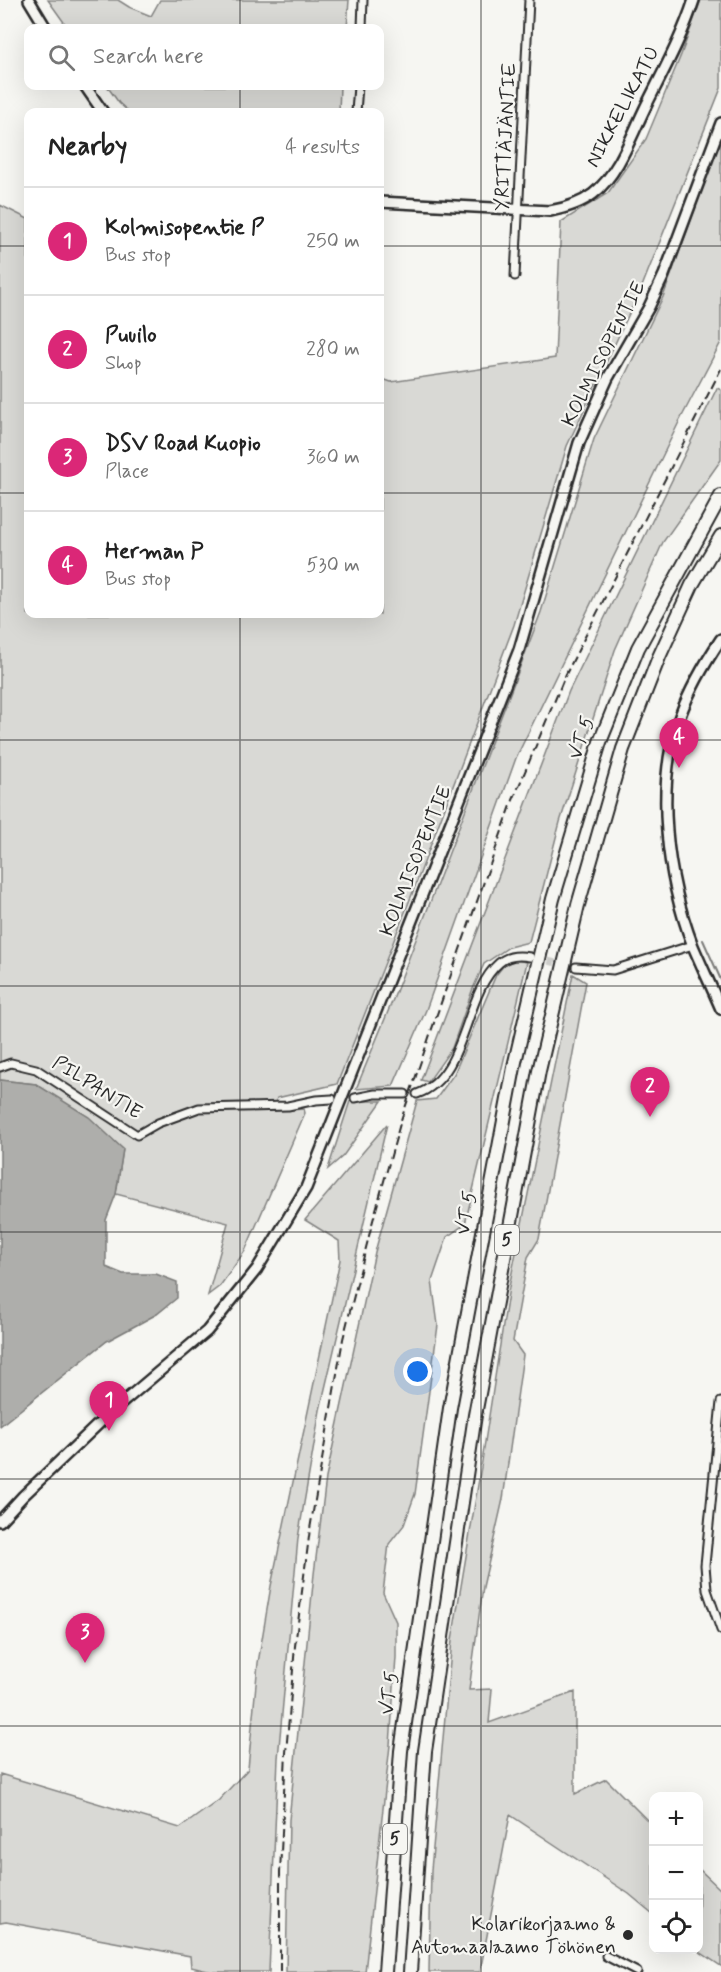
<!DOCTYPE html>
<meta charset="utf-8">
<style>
body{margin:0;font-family:Mynerve,sans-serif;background:#f6f6f6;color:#222}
.controls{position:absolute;right:18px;bottom:18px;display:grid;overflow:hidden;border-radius:12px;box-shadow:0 6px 24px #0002}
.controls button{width:54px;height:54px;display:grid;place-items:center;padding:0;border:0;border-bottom:2px solid #e0e0e0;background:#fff;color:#222;font:30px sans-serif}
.you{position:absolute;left:418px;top:1372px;width:21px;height:21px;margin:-15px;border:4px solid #fff;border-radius:50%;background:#1a73e8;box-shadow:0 0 0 9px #1a73e833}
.badge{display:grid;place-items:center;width:39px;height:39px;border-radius:50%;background:#db2777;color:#fff;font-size:20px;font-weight:700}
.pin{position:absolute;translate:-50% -50px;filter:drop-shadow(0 2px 3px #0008)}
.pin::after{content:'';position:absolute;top:32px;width:21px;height:18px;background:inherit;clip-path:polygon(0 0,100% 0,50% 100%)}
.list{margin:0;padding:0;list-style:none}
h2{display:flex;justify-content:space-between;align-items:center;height:78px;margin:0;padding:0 24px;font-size:26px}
h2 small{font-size:20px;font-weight:400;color:#767676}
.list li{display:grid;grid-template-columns:39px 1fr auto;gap:18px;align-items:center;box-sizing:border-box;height:108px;padding:0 24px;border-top:2px solid #e0e0e0}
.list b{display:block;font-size:22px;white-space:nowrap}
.list p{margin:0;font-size:20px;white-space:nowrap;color:#767676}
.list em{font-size:20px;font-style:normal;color:#767676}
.icon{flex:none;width:33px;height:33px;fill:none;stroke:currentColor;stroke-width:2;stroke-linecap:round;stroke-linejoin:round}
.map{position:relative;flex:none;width:721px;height:1972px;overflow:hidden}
.search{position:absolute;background:#fff;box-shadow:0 6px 24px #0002;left:24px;top:24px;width:360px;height:66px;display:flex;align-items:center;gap:15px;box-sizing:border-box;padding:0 21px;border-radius:12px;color:#767676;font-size:22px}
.panel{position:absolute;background:#fff;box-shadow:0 6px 24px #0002;left:24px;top:108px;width:360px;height:510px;border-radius:12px}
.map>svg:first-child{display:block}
.green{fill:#d9d9d5;stroke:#828280;stroke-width:1.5}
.water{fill:#aeaeab;stroke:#7a7a78;stroke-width:1.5}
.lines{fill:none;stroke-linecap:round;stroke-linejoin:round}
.stream{stroke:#7a7a78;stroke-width:2}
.street-tunnel{stroke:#cdcdca;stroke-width:7;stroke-dasharray:7 3.5;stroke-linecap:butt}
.street-casing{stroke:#2b2b2b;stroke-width:11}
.secondary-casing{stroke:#2b2b2b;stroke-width:14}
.highway-casing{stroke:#2b2b2b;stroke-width:16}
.street{stroke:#f6f6f2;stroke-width:7}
.secondary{stroke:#f6f6f2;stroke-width:9}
.highway{stroke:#f6f6f2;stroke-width:12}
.rail{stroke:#2b2b2b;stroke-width:2;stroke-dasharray:9 4.5;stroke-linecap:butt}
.grid{fill:none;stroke:#2b2b2b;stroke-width:1.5;stroke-opacity:0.55}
.poi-dot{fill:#2b2b2b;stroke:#f6f6f2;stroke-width:2}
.labels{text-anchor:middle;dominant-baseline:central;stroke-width:4.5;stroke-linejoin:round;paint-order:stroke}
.shield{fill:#f6f6f2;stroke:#686867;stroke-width:1.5}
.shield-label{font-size:18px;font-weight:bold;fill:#2b2b2b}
.street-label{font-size:20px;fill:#2b2b2b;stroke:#f6f6f2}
.poi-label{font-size:20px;fill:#2b2b2b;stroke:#f6f6f2;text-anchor:end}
</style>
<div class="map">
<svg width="721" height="1972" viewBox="0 0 721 1972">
<rect width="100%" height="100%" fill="#f6f6f2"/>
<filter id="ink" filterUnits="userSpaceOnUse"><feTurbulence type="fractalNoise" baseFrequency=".0167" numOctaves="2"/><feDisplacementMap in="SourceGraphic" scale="12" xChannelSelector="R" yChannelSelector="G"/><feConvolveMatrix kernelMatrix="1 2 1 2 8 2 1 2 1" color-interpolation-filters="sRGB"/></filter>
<g filter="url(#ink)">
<path class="green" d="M 48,0 L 118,0 L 129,7 L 151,16 L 160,0 L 349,0 L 347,28 L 68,28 Z
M 701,0 L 721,0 L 721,88 L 643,284 L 567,446 L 514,625 L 411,897 L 337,1084 L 277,1098 L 272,1111 L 304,1109 L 305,1113 L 245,1251 L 220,1286 L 208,1295 L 228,1223 L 116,1194 L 123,1149 L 36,1084 L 0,1080 L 0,205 L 28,219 L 28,614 L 380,614 L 380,378 L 391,382 L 555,358 L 561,222 L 608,193 L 646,139 L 681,55 Z
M 107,86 L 340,86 L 339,112 L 129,112 L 119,103 Z
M 721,138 L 721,342 L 679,422 L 516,758 L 426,1010 L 393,1086 L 356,1089 L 394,997 L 541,612 L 594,439 L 663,297 Z
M 717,388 L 721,390 L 721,460 L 663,542 L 615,650 L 560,822 L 529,942 L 509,947 L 484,964 L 472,991 L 452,1048 L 428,1082 L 421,1080 L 569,691 Z
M 515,960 L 527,962 L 465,1224 L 447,1237 L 432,1281 L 438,1325 L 415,1494 L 404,1525 L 389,1544 L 383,1593 L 396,1622 L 396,1657 L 390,1745 L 365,1972 L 286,1972 L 289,1820 L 314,1574 L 326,1478 L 375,1252 L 417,1101 L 436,1099 L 454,1074 L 496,975 L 504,965 Z
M 573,974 L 586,982 L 539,1239 L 528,1257 L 513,1341 L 523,1355 L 503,1499 L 483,1587 L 469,1690 L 492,1689 L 489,1723 L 575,1692 L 575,1794 L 606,1779 L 653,1826 L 653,1914 L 629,1894 L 510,1815 L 480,1972 L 429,1972 L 431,1870 L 452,1640 L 482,1461 L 509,1287 Z
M 350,1101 L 382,1101 L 343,1156 L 328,1169 Z
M 387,1124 L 320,1410 L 298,1538 L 278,1758 L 269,1972 L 212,1972 L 191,1967 L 190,1956 L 6,1922 L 0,1923 L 0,1774 L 180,1828 L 219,1800 L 248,1769 L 258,1663 L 271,1586 L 340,1260 L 339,1241 L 305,1220 Z
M 699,1869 L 721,1890 L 721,1966 L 697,1950 L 698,1950 Z"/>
<path class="water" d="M 0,1080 L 36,1084 L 89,1117 L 123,1149 L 116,1194 L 106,1220 L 106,1267 L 123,1274 L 156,1274 L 177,1282 L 177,1298 L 157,1314 L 107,1341 L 0,1426 Z"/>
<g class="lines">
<path class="stream" d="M 703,940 L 721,980"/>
<path class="street-tunnel" d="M 538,959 L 576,967"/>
<defs>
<path id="street" d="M 362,28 L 363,0
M 356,112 L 358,86
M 515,276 L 529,0
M 576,967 L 613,970 L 693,945
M 0,1067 L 11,1063 L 36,1069 L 137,1135 L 158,1123 L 199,1108 L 288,1106 L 316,1100 L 332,1099
M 417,1094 C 468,1076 463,994 499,963 C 508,955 519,955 530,957
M 355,1098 L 375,1094 L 405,1094
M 721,1402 L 705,1565 L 707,1590 L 721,1630
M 606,1956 L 637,1972"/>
<path id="secondary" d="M 29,0 L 46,28
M 85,86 L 103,112
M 380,202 L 550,211 C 566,208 580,204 593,194 C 619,174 632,134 647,104 C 664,70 682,37 694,0
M 721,639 C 705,663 690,689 680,716 C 654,785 667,878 693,946 C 702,967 712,988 721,1009
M 0,1521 L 23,1496 L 109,1414 L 207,1331 L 257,1269 L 306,1188 L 519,650 L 579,443 L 608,378 L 649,307 L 664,275 L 721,123"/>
<path id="highway" d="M 385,1972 L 401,1751 L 450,1408 L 515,1062 L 553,899 L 600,742 L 638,648 L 721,496
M 410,1972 L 425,1751 L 475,1415 L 539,1071 L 578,905 L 623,749 L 659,657 L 692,585 L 721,536"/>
</defs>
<use href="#street" class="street-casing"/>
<use href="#secondary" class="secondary-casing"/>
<use href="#highway" class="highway-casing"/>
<use href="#street" class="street"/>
<use href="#secondary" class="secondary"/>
<use href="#highway" class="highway"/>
<path class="rail" d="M 280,1972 L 280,1872 L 286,1753 L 295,1646 L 310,1529 L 343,1339 L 372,1224 L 401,1120 L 436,1017 L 513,800 L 532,755 L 565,676 L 721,369"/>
</g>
</g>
<path class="grid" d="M 240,0 L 240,28M 481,0 L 481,1972M 240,86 L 240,112M 0,246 L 28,246M 380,246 L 721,246M 0,493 L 28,493M 380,493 L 721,493M 240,614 L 240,1972M 0,740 L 721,740M 0,986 L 721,986M 0,1232 L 721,1232M 0,1479 L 721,1479M 0,1726 L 721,1726"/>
<circle class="poi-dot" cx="628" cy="1935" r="6"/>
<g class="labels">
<g class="shield">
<rect x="495" y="1225" width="24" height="30" rx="4.5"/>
<rect x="383" y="1824" width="24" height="30" rx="4.5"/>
</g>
<g class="shield-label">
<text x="507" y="1240">5</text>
<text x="395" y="1839">5</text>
</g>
<g class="street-label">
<text transform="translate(623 107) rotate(-62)">NIKKELIKATU</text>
<text transform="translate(506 137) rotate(-87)">YRITTÄJÄNTIE</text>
<text transform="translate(604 354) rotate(-63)">KOLMISOPENTIE</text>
<text transform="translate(582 738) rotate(-71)">VT 5</text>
<text transform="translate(416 861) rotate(-68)">KOLMISOPENTIE</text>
<text transform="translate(97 1088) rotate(32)">PILPANTIE</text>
<text transform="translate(467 1213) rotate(-79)">VT 5</text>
<text transform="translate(390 1693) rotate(-82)">VT 5</text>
</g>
<g class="poi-label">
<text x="616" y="1924">Kolarikorjaamo &amp;<tspan x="616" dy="23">Automaalaamo Töhönen</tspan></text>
</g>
</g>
</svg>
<div class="controls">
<button>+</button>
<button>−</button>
<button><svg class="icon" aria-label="locate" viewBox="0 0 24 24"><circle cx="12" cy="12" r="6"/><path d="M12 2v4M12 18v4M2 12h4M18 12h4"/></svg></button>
</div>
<div class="you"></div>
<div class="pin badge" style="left:109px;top:1431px">1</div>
<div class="pin badge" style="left:650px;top:1117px">2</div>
<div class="pin badge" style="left:85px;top:1663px">3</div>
<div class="pin badge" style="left:679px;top:768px">4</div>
<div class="search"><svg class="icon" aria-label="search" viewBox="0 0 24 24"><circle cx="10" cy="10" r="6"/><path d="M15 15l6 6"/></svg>Search here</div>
<section class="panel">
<h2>Nearby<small>4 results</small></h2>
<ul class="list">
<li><span class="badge">1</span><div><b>Kolmisopentie P</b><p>Bus stop</p></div><em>250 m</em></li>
<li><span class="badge">2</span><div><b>Puuilo</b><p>Shop</p></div><em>280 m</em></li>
<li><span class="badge">3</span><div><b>DSV Road Kuopio</b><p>Place</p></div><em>360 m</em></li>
<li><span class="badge">4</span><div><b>Herman P</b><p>Bus stop</p></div><em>530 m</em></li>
</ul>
</section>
</div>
